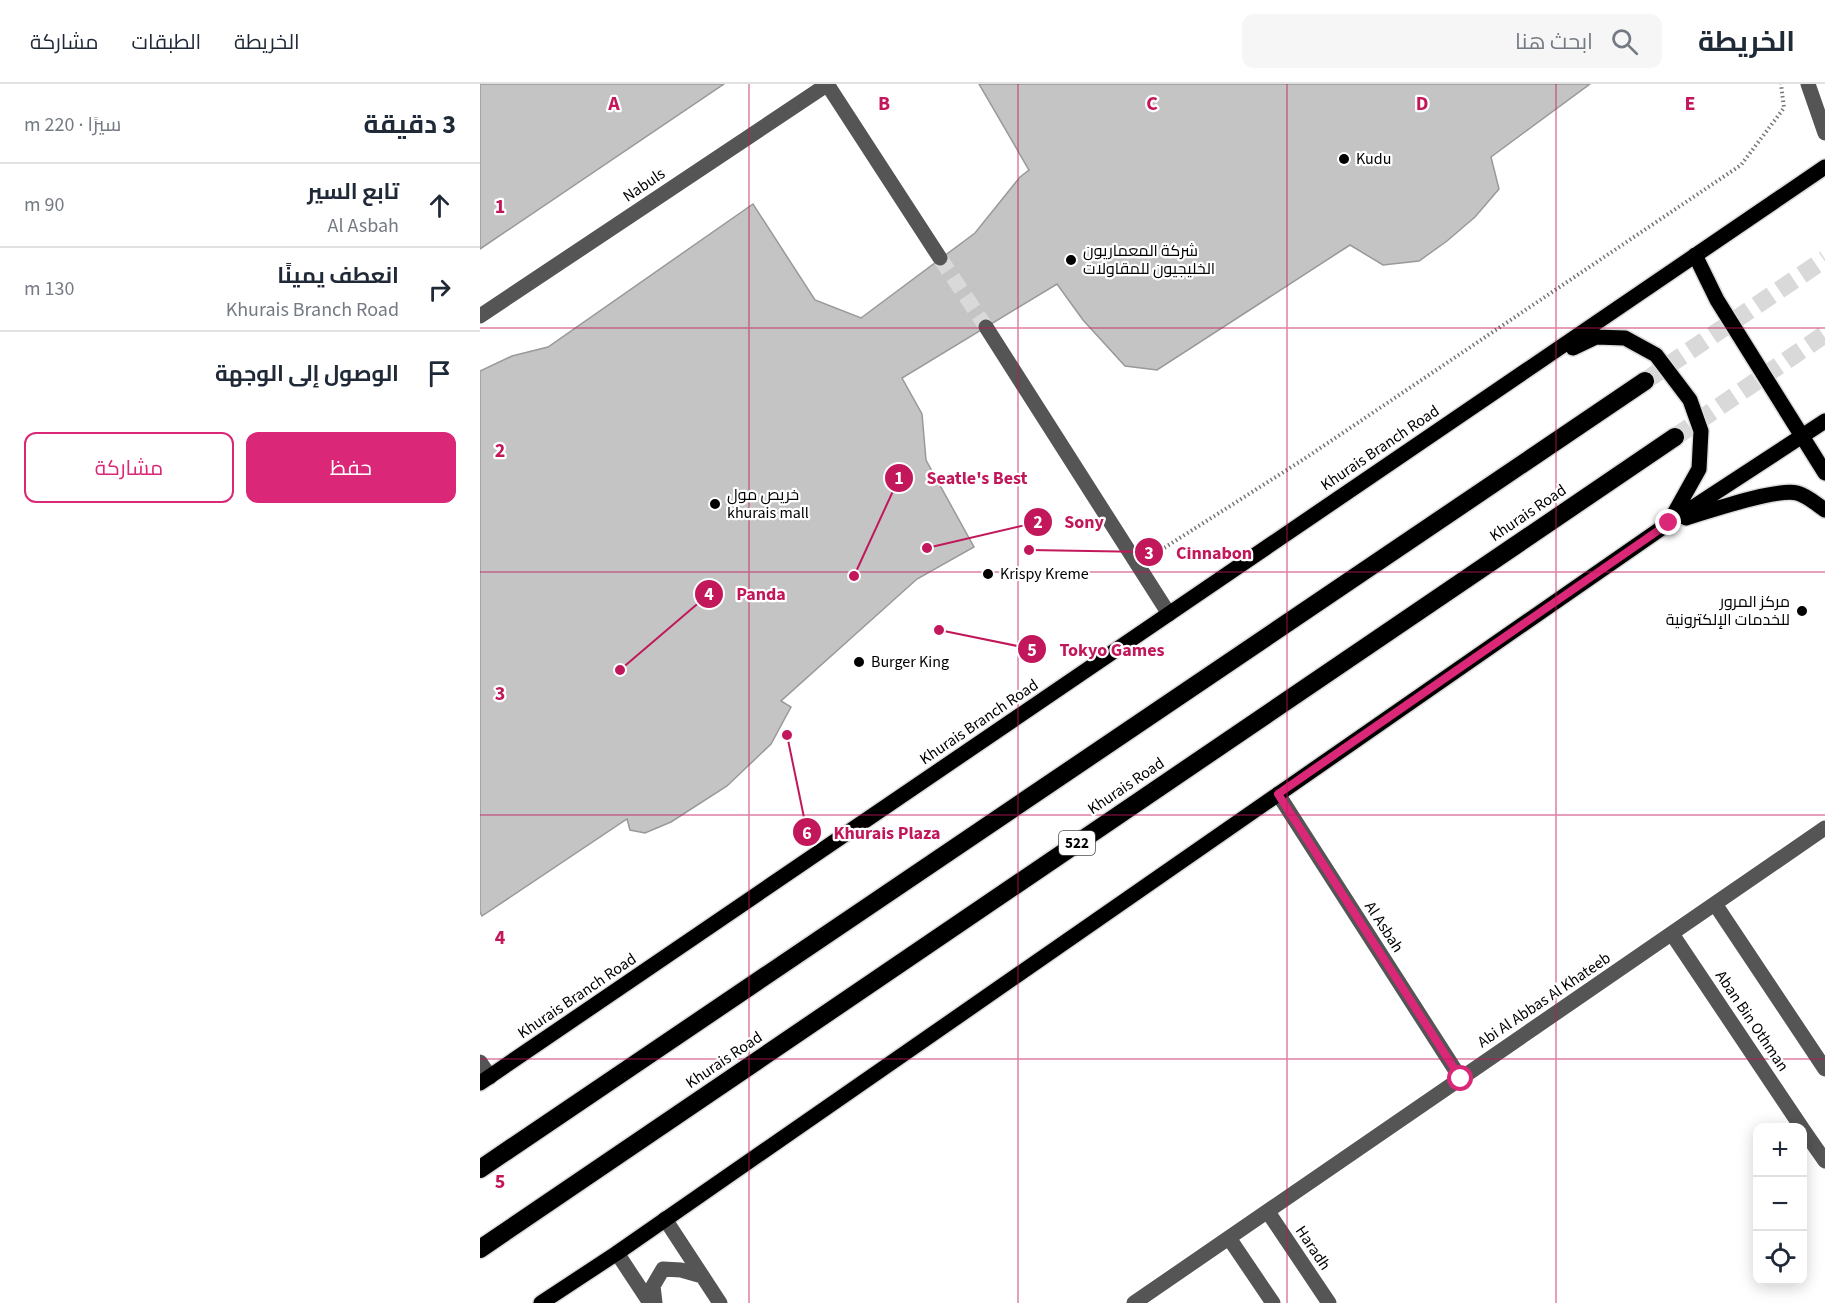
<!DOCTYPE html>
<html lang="ar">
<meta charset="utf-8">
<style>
body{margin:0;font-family:"Source Sans 3",Cairo,sans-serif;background:#f6f6f7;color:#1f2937;direction:rtl}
.controls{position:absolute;right:18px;bottom:18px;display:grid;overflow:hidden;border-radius:12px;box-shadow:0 3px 15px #0003}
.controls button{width:54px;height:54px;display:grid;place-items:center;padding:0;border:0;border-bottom:2px solid #e0e1e3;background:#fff;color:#1f2937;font:30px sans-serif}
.stop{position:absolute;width:18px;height:18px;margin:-14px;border:4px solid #db2777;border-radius:50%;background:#fff}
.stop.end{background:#db2777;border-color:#fff;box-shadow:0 2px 6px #0008}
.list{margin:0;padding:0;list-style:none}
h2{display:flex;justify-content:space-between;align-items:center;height:78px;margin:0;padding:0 24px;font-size:26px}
h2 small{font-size:20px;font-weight:400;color:#747a83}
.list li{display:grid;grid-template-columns:39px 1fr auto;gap:18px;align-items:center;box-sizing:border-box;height:84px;padding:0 24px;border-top:2px solid #e0e1e3}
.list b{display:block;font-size:22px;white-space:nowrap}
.list p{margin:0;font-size:20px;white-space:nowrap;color:#747a83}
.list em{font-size:20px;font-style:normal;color:#747a83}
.actions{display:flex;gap:12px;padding:18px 24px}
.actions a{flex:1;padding:14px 0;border:2px solid #db2777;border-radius:12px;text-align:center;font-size:21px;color:#db2777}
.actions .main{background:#db2777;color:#fff}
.icon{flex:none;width:33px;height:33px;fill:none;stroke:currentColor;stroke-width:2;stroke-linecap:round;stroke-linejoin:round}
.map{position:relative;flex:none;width:1345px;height:1219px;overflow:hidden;direction:ltr}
header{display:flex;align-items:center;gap:36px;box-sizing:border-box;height:84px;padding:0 30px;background:#fff;border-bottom:2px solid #e0e1e3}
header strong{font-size:28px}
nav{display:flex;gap:33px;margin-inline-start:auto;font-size:21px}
.search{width:420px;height:54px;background:#f6f6f7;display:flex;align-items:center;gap:15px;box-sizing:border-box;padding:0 21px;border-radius:12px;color:#747a83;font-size:22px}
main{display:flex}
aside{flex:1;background:#fff}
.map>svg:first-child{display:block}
.building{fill:#c4c4c4;stroke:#999;stroke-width:1.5}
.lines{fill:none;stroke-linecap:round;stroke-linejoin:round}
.minor-tunnel{stroke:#d9d9d9;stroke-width:15;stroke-dasharray:15 8;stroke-linecap:butt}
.highway-tunnel{stroke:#d9d9d9;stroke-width:18;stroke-dasharray:18 9;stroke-linecap:butt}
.major-casing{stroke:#dbdbdb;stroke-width:18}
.highway-casing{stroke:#dbdbdb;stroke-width:21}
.path{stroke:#777;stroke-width:4;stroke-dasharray:1.5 3;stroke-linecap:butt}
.minor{stroke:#555;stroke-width:15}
.major{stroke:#000;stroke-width:15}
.highway{stroke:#000;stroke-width:18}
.route{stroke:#db2777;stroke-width:8}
.grid{fill:none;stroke:#c2185b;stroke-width:1.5;stroke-opacity:0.55}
.poi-dot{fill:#000;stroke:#fff;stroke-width:2}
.labels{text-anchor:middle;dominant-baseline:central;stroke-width:4.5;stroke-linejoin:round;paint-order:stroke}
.shield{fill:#fff;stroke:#4c4c4c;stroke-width:1.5}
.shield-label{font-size:15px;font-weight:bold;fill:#000}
.poi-label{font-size:16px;fill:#000;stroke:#fff;text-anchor:start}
.street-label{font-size:16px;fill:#000;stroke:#fff}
.grid-label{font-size:20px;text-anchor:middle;font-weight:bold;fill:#c2185b;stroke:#fff;stroke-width:4.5;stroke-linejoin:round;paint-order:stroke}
.leader{fill:none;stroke:#c2185b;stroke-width:2}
.callout-dot{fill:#c2185b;stroke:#fff;stroke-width:2}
.mark-label{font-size:18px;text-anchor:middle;font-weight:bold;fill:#fff}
.callout-label{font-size:18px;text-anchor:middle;font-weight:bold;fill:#c2185b;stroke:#fff;stroke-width:4.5;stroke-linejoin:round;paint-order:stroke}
</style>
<header>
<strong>الخريطة</strong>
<div class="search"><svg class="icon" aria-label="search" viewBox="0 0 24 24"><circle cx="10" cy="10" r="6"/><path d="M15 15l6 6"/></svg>ابحث هنا</div>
<nav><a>الخريطة</a><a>الطبقات</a><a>مشاركة</a></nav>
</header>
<main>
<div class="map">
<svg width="1345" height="1219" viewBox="0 0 1345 1219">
<rect width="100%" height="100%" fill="#fff"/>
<path class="building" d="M 0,0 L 244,0 L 0,165 Z
M 499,0 L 1110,0 L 1011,73 L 1019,105 L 995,133 L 967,157 L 939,177 L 903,181 L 870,161 L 677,286 L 645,282 L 603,236 L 577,200 L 422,294 L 442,330 L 446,376 L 494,463 L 437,495 L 301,617 L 311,623 L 291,660 L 247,702 L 191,738 L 165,749 L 150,746 L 147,735 L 2,832 L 0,828 L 0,287 L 32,272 L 68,263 L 273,120 L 335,216 L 381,234 L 495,149 L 540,93 L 549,86 Z"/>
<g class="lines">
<path class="minor-tunnel" d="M 460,174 L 506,243"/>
<path class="highway-tunnel" d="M 1165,297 L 1345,175
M 1195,353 L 1345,250"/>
<defs>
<path id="major" d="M 1215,171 L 1237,216 L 1345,389
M 1093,264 L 1116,253 L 1145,254 L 1176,271 L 1210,316 L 1221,347 L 1219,385 L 1190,437
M 1206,434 C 1229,427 1296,404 1317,409 C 1328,412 1336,420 1345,426
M 0,999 L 1345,83
M 61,1219 L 137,1169 L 1189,439 L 1345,337"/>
<path id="highway" d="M 0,1085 L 1165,297
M 0,1165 L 1195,353"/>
</defs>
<use href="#major" class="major-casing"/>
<use href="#highway" class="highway-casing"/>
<path class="path" d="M 673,471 L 824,375 L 1261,81 L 1304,24 L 1301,0"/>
<path class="minor" d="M 347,0 L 460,174
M 1328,0 L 1345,49
M 0,232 L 348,0
M 506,243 L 689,530
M 798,710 L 981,995
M 1235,820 L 1345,985
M 1192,850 L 1322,1044
M 0,978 L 10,993
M 1322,1044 L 1345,1077
M 788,1128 L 849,1219
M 185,1135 L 240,1219
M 749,1154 L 793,1219
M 137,1169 L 170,1219
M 175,1219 L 173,1202 L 183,1185 L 201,1186 L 222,1192
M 654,1219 L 1345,744"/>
<use href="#major" class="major"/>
<use href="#highway" class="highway"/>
</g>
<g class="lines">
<path class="route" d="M 981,995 L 798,710 L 1189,439"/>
</g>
<path class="grid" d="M 269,0 L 269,1219M 538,0 L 538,1219M 807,0 L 807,1219M 1076,0 L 1076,1219M 0,244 L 1345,244M 0,488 L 1345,488M 0,731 L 1345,731M 0,975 L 1345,975"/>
<g class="poi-dot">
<circle cx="864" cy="75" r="6"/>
<circle cx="591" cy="176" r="6"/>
<circle cx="235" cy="420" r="6"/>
<circle cx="508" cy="490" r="6"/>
<circle cx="1322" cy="527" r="6"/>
<circle cx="379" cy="578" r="6"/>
</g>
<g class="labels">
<rect class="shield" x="579" y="747" width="36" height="24" rx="4.5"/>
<g class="shield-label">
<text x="597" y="759">522</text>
</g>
<g class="poi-label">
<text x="876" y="75">Kudu</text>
<text x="603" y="167">شركة المعماريون<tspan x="603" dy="18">الخليجيون للمقاولات</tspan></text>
<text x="247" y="411">خريص مول<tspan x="247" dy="18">khurais mall</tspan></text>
<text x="520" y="490">Krispy Kreme</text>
<text x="1310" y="518" text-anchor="end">مركز المرور<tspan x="1310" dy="18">للخدمات الإلكترونية</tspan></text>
<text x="391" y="578">Burger King</text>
</g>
<g class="street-label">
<text transform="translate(164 101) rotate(-34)">Nabuls</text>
<text transform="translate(900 364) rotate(-34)">Khurais Branch Road</text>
<text transform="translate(1048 429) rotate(-34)">Khurais Road</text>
<text transform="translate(499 638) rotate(-34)">Khurais Branch Road</text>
<text transform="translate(646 702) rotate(-34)">Khurais Road</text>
<text transform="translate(904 843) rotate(57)">Al Asbah</text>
<text transform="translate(97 912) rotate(-34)">Khurais Branch Road</text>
<text transform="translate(1064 916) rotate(-34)">Abi Al Abbas Al Khateeb</text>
<text transform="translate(1272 937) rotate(56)">Aban Bin Othman</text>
<text transform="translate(244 976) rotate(-34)">Khurais Road</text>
<text transform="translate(833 1164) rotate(56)">Haradh</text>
</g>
</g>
<g class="grid-label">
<text x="134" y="26">A</text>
<text x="404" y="26">B</text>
<text x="672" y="26">C</text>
<text x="942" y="26">D</text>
<text x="1210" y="26">E</text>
<text x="20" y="129">1</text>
<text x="20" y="373">2</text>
<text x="20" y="616">3</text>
<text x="20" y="860">4</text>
<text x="20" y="1104">5</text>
</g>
<path class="leader" d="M374 492L419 394M447 464L558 438M549 466L669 468M140 586L229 510M459 546L552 565M307 651L327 748"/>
<g class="callout-dot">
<circle cx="374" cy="492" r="6"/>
<circle cx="447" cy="464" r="6"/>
<circle cx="549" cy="466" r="6"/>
<circle cx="140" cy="586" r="6"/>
<circle cx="459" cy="546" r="6"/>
<circle cx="307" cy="651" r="6"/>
<circle cx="419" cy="394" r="15"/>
<circle cx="558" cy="438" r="15"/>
<circle cx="669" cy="468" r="15"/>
<circle cx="229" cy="510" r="15"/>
<circle cx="552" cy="565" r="15"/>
<circle cx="327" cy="748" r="15"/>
</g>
<g class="mark-label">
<text x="419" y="400">1</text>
<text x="558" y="444">2</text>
<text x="669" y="475">3</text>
<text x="229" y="516">4</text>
<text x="552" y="572">5</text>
<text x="327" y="755">6</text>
</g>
<g class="callout-label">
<text x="497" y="400">Seatle's Best</text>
<text x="604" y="444">Sony</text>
<text x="734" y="475">Cinnabon</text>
<text x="281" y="516">Panda</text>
<text x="632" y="572">Tokyo Games</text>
<text x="407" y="755">Khurais Plaza</text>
</g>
</svg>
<div class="controls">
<button>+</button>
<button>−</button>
<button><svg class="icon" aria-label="locate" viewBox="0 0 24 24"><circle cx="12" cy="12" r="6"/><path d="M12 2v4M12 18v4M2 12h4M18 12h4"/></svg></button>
</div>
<div class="stop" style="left:981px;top:995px"></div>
<div class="stop end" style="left:1189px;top:439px"></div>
</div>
<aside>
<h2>3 دقيقة<small>سيرًا · 220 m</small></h2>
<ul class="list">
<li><svg class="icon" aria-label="ahead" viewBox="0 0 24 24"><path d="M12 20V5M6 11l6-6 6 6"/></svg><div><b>تابع السير</b><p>Al Asbah</p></div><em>90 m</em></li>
<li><svg class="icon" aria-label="right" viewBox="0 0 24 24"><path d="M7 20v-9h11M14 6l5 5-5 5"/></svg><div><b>انعطف يمينًا</b><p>Khurais Branch Road</p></div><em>130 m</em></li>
<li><svg class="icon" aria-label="arrive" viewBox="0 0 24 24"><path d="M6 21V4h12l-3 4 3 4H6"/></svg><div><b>الوصول إلى الوجهة</b></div></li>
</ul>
<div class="actions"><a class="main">حفظ</a><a>مشاركة</a></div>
</aside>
</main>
